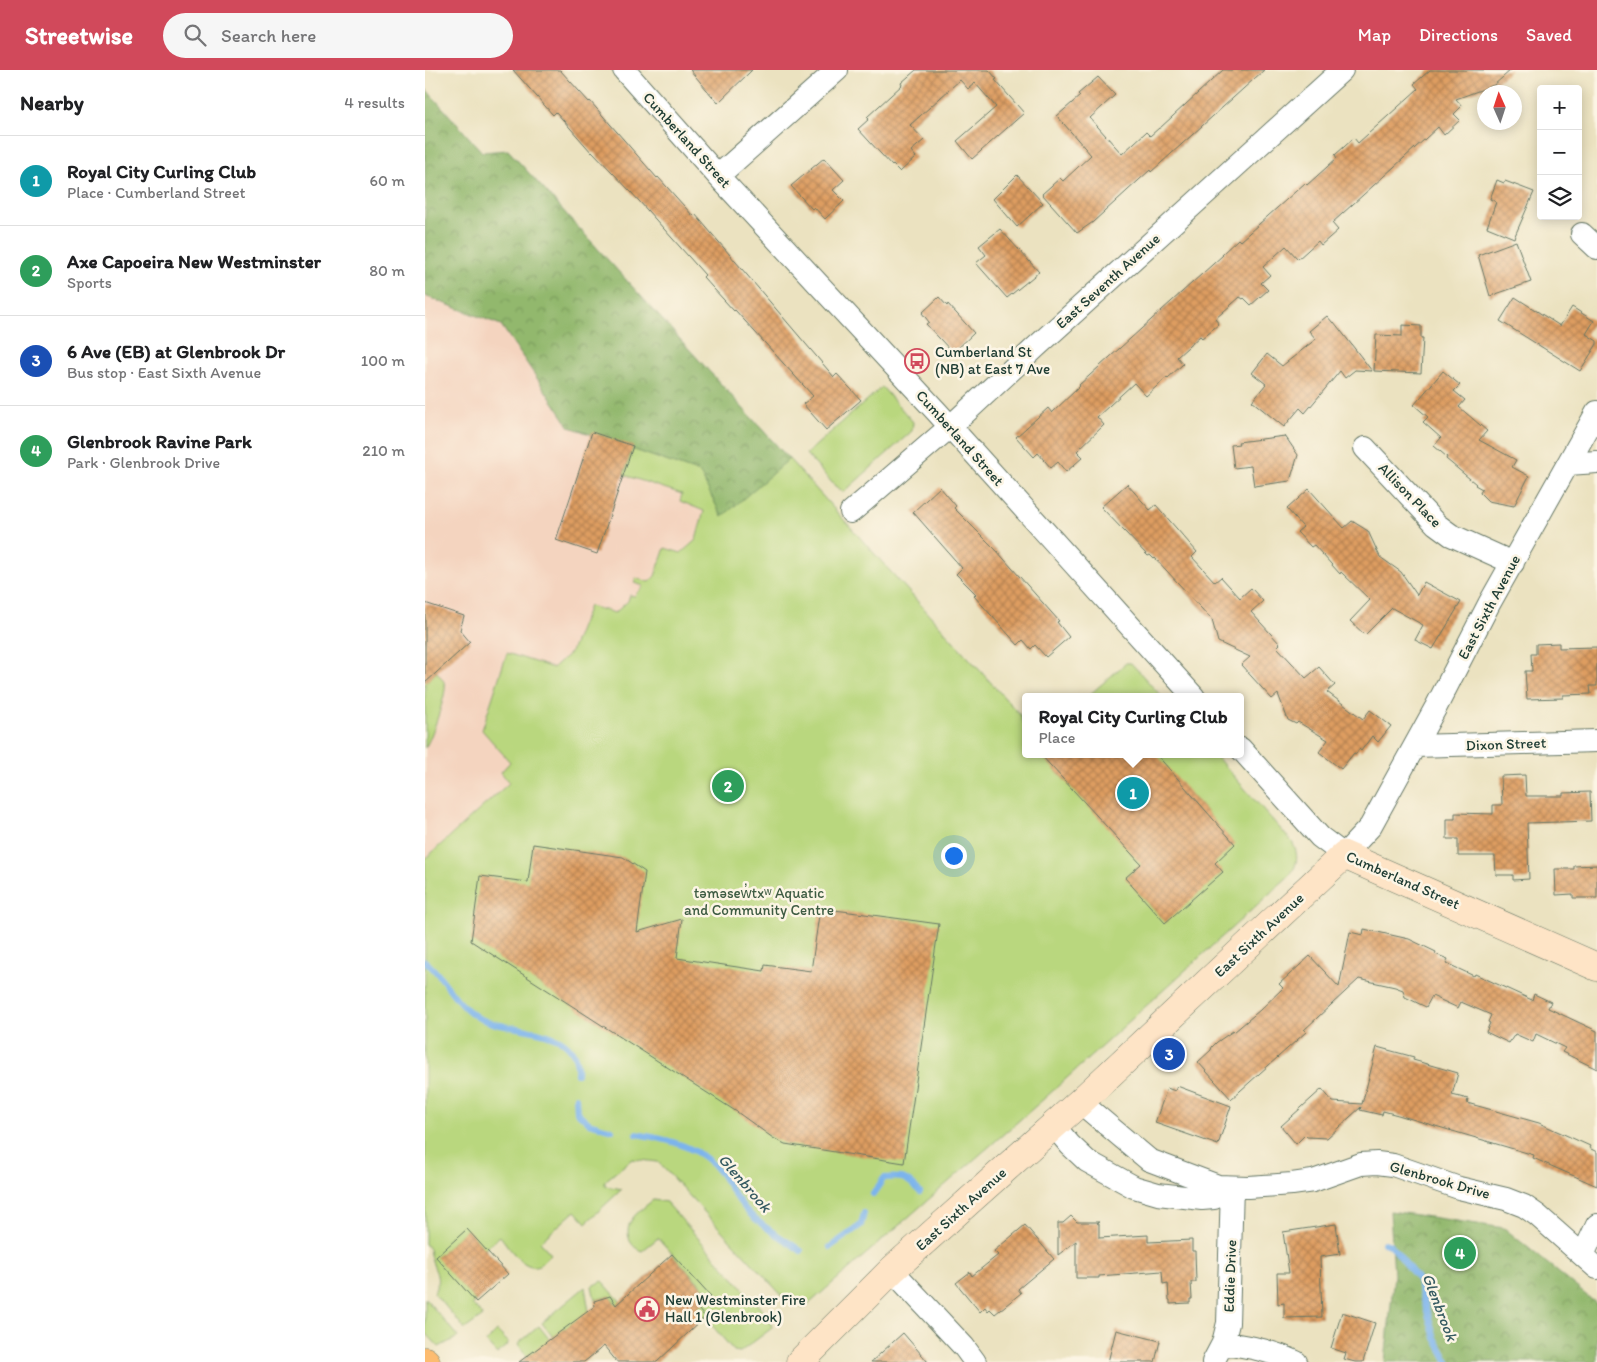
<!DOCTYPE html>
<meta charset="utf-8">
<style>
body{margin:0;font-family:Itim,sans-serif;background:#f6f6f6;color:#202124}
.controls{position:absolute;right:15px;top:15px;display:grid;overflow:hidden;border-radius:5px;box-shadow:0 2px 12px #0003}
.controls button{width:45px;height:45px;display:grid;place-items:center;padding:0;border:0;border-bottom:1px solid #e0e0e0;background:#fff;color:#202124;font:25px sans-serif}
.compass{position:absolute;left:1052px;top:15px;width:45px;height:45px;border-radius:50%;background:#fff;box-shadow:0 2px 12px #0003;rotate:357deg}
.you{position:absolute;left:528px;top:785px;width:18px;height:18px;margin:-12px;border:4px solid #fff;border-radius:50%;background:#1a73e8;box-shadow:0 0 0 8px #1a73e833}
.badge{display:grid;place-items:center;width:32px;height:32px;border-radius:50%;background:#d1495b;color:#fff;font-size:16px;font-weight:700}
.pin{position:absolute;translate:-50% -50%;border:2px solid #fff;box-shadow:0 1px 5px #0006}
.popup{position:absolute;left:597px;top:623px;width:222px;height:65px;box-sizing:border-box;display:grid;place-content:center;border-radius:5px;background:#fff;filter:drop-shadow(0 1px 4px #0005);font-size:16px;white-space:nowrap;color:#757577}
.popup b{font-size:19px;color:#202124}
.popup::after{content:'';position:absolute;left:50%;top:100%;margin-left:-10px;border:10px solid transparent;border-top-color:#fff}
.list{margin:0;padding:0;list-style:none}
h2{display:flex;justify-content:space-between;align-items:center;height:65px;margin:0;padding:0 20px;font-size:21px}
h2 small{font-size:16px;font-weight:400;color:#757577}
.list li{display:grid;grid-template-columns:32px 1fr auto;gap:15px;align-items:center;box-sizing:border-box;height:90px;padding:0 20px;border-top:1px solid #e0e0e0}
.list b{display:block;font-size:19px;white-space:nowrap}
.list p{margin:0;font-size:16px;white-space:nowrap;color:#757577}
.list em{font-size:16px;font-style:normal;color:#757577}
.icon{flex:none;width:28px;height:28px;fill:none;stroke:currentColor;stroke-width:2;stroke-linecap:round;stroke-linejoin:round}
.map{position:relative;flex:none;width:1172px;height:1292px;overflow:hidden}
header{display:flex;align-items:center;gap:30px;box-sizing:border-box;height:70px;padding:0 25px;background:#d1495b;color:#fff}
header strong{font-size:24px}
nav{display:flex;gap:28px;margin-inline-start:auto;font-size:18px}
.search{width:350px;height:45px;background:#f6f6f6;display:flex;align-items:center;gap:12px;box-sizing:border-box;padding:0 18px;border-radius:28px;color:#757577;font-size:19px}
main{display:flex}
aside{flex:1;background:#fff}
.map>svg:first-child{display:block}
.built{fill:#f4d4bf}
.green{fill:#b9d77e;stroke:#6c8a59}
.forest{fill:url(#forest-crowns);stroke:#587a50}
.lines{fill:none;stroke-linecap:round;stroke-linejoin:round}
.stream{stroke:#7cb4ec;stroke-width:6}
.building{fill:url(#building-cross-hatch)}
.street-casing{stroke:#667765;stroke-width:24}
.secondary-casing{stroke:#667765;stroke-width:29}
.primary-casing{stroke:#667765;stroke-width:29}
.street{stroke:#fff;stroke-width:22}
.secondary{stroke:#fee4c6;stroke-width:28}
.primary{stroke:#fdbc70;stroke-width:28}
.labels{text-anchor:middle;dominant-baseline:central;stroke-width:5;stroke-linejoin:round;paint-order:stroke}
.street-label{font-size:15px;fill:#1f3d34;stroke:#fcf5e5}
.poi-label{font-size:15px;fill:#1f3d34;stroke:#fcf5e5;text-anchor:start}
.park-label{font-size:15px;fill:#3e5c43;stroke:#fcf5e5}
.water-label{font-size:16px;font-style:italic;fill:#365b62;stroke:#fcf5e5}
</style>
<header>
<strong>Streetwise</strong>
<div class="search"><svg class="icon" aria-label="search" viewBox="0 0 24 24"><circle cx="10" cy="10" r="6"/><path d="M15 15l6 6"/></svg>Search here</div>
<nav><a>Map</a><a>Directions</a><a>Saved</a></nav>
</header>
<main>
<aside>
<h2>Nearby<small>4 results</small></h2>
<ul class="list">
<li><span class="badge" style="background:#0f9aa8">1</span><div><b>Royal City Curling Club</b><p>Place · Cumberland Street</p></div><em>60 m</em></li>
<li><span class="badge" style="background:#2e9e5b">2</span><div><b>Axe Capoeira New Westminster</b><p>Sports</p></div><em>80 m</em></li>
<li><span class="badge" style="background:#1a4fb4">3</span><div><b>6 Ave (EB) at Glenbrook Dr</b><p>Bus stop · East Sixth Avenue</p></div><em>100 m</em></li>
<li><span class="badge" style="background:#2e9e5b">4</span><div><b>Glenbrook Ravine Park</b><p>Park · Glenbrook Drive</p></div><em>210 m</em></li>
</ul>
</aside>
<div class="map">
<svg width="1172" height="1292" viewBox="0 0 1172 1292">
<defs>
<pattern id="forest-crowns" width="20" height="18" patternUnits="userSpaceOnUse" patternTransform="scale(1.25)"><rect width="20" height="18" fill="#92b86d"/><path d="M2 6a3 3 0 1 1 6 0M12 15a3 3 0 1 1 6 0" fill="none" stroke="#77975a"/></pattern>
<pattern id="building-cross-hatch" width="8" height="8" patternUnits="userSpaceOnUse" patternTransform="scale(1.25)"><rect width="8" height="8" fill="#de9d61"/><path d="M0 0l8 8M0 8l8-8" fill="none" stroke="#b38151"/></pattern>
</defs>
<rect width="100%" height="100%" fill="#fcf5e5"/>
<filter id="ink" filterUnits="userSpaceOnUse"><feTurbulence type="fractalNoise" baseFrequency=".02" numOctaves="2"/><feDisplacementMap in="SourceGraphic" scale="10" xChannelSelector="R" yChannelSelector="G"/><feConvolveMatrix kernelMatrix="1 2 1 2 8 2 1 2 1" color-interpolation-filters="sRGB"/></filter>
<filter id="wash" filterUnits="userSpaceOnUse"><feTurbulence type="fractalNoise" baseFrequency=".0096" numOctaves="4" result="noise"/><feDisplacementMap in="SourceGraphic" scale="20" xChannelSelector="R" yChannelSelector="G"/><feGaussianBlur stdDeviation="1.12" result="paint"/><feColorMatrix in="noise" values="0 0 0 0 0 0 0 0 0 0 0 0 0 0 0 0 0 1.4 0 .05"/><feComposite in="paint" operator="in"/></filter>
<g filter="url(#wash)">
<rect width="100%" height="100%" fill="#ebe2c0"/>
<path class="built" d="M 0,226 L 76,254 L 145,357 L 275,403 L 297,447 L 60,660 L 98,703 L 0,792 Z"/>
<path class="green" d="M 457,317 L 488,352 L 487,361 L 419,422 L 410,416 L 381,384 Z
M 207,379 L 275,403 L 297,446 L 364,389 L 596,646 L 596,650 L 600,655 L 600,684 L 789,684 L 867,772 C 874,784 873,794 865,805 L 621,1027 L 378,1239 L 368,1230 L 368,1232 L 363,1232 L 233,1092 L 207,1089 L 180,1111 L 180,1116 L 197,1119 L 161,1153 L 150,1141 L 115,1172 L 126,1184 C 122,1187 118,1193 114,1195 C 99,1202 83,1176 75,1166 L 60,1179 L 51,1231 L 47,1234 L 58,1246 L 40,1259 L 9,1223 C 16,1205 11,1205 6,1188 C 3,1180 7,1182 0,1174 L 0,789 L 84,713 L 76,702 L 85,692 L 57,660 L 82,583 L 128,598 L 146,582 L 164,536 L 190,543 L 203,531 L 205,525 L 209,526 L 219,516 L 209,513 L 211,508 L 224,512 L 230,506 L 240,478 L 256,483 L 271,470 L 279,441 L 255,431 L 257,424 L 199,405 Z
M 701,593 L 706,593 L 737,627 L 662,627 Z
M 12,602 C 15,606 19,610 20,615 C 22,623 6,670 0,678 L 0,613 Z
M 228,1130 L 241,1132 L 345,1249 L 347,1258 L 315,1282 L 309,1281 L 272,1238 L 286,1226 L 233,1168 L 217,1181 C 211,1179 208,1176 205,1171 C 197,1151 215,1141 228,1130 Z
M 177,1211 L 195,1231 L 192,1235 L 185,1226 L 170,1230 L 167,1216 Z
M 160,1217 L 164,1242 L 128,1267 L 117,1253 Z
M 0,1228 L 33,1267 L 14,1277 L 0,1262 Z
M 114,1256 L 125,1270 L 105,1291 L 93,1274 Z
M 72,1261 L 84,1273 L 72,1284 L 61,1272 Z"/>
<path class="forest" d="M 0,18 L 57,82 L 83,80 L 364,389 L 297,447 L 275,403 L 145,357 L 76,255 L 0,226 Z
M 965,1141 L 1079,1158 L 1172,1234 L 1172,1292 L 960,1292 L 969,1205 Z"/>
<g class="lines">
<path class="stream" d="M 0,891 C 20,907 29,933 52,947 C 84,965 156,952 152,1004
M 151,1027 L 152,1042 L 164,1053 L 187,1060
M 211,1064 C 242,1069 276,1076 296,1104 C 304,1117 312,1130 323,1142 C 339,1159 357,1167 376,1181
M 448,1124 L 459,1108 C 479,1106 482,1108 495,1122
M 959,1173 L 966,1175 L 992,1208 L 1010,1268 L 1023,1292
M 405,1177 L 436,1155 L 439,1143"/>
</g>
<g id="blocks">
<path class="building" d="M 88,0 L 135,0 L 164,32 L 165,31 L 232,108 L 233,107 L 268,146 L 270,144 L 409,307 L 412,304 L 436,330 L 401,360 L 378,334 L 388,326 L 310,240 L 309,241 L 278,207 L 280,205 L 206,122 L 168,82 L 167,83 L 131,42 L 128,45 Z
M 265,0 L 327,0 L 293,33 Z
M 491,0 L 564,0 L 572,9 L 570,10 L 599,43 L 547,89 L 532,71 L 571,37 L 550,13 L 543,19 L 535,10 L 485,55 L 499,70 L 486,81 L 491,87 L 475,102 L 468,95 L 467,96 L 433,59 L 444,49 L 442,47 L 477,15 L 476,13 Z
M 798,0 L 839,0 L 726,102 L 725,100 L 668,152 L 652,163 L 617,124 L 635,108 L 638,111 L 666,85 L 632,46 L 655,26 L 653,24 L 673,7 L 690,25 L 665,48 L 697,84 L 721,62 L 725,66 L 734,58 L 735,58 Z
M 1005,0 L 1086,0 L 1069,15 L 1031,29 L 1037,36 L 1029,44 L 1035,50 L 1019,65 L 1013,57 L 1000,69 L 907,153 L 913,160 L 896,175 L 893,171 L 873,189 L 861,176 L 838,197 L 845,205 L 836,213 L 843,220 L 826,235 L 819,228 L 818,229 L 815,227 L 790,249 L 794,254 L 777,268 L 775,266 L 752,287 L 758,294 L 743,308 L 742,307 L 721,326 L 709,313 L 672,347 L 679,355 L 652,381 L 658,387 L 641,402 L 633,392 L 626,398 L 613,383 L 609,387 L 591,367 L 623,338 L 627,343 L 655,316 L 654,315 L 798,185 L 797,184 L 813,169 L 815,171 L 880,113 L 882,115 L 912,88 L 910,85 L 929,68 L 933,73 L 993,19 L 989,14 Z
M 399,88 L 419,110 L 408,120 L 419,131 L 400,149 L 389,137 L 387,139 L 366,116 Z
M 592,105 L 618,133 L 592,157 L 568,129 Z
M 1072,110 L 1079,113 L 1080,111 L 1109,122 L 1089,168 L 1062,157 L 1071,132 L 1065,129 Z
M 575,159 L 614,202 L 582,228 L 551,193 L 561,185 L 554,176 Z
M 1091,171 L 1106,212 L 1065,226 L 1053,185 Z
M 514,227 L 522,236 L 523,234 L 549,263 L 528,283 L 501,254 L 504,252 L 497,243 Z
M 1090,227 L 1135,256 L 1147,237 L 1169,251 L 1161,264 L 1172,271 L 1172,274 L 1155,301 L 1075,251 Z
M 902,246 L 908,253 L 909,252 L 947,301 L 930,300 L 920,308 L 915,301 L 880,343 L 875,338 L 859,357 L 827,331 L 841,314 L 827,303 L 842,284 L 857,296 L 891,269 L 884,261 Z
M 977,255 L 996,256 L 996,268 L 998,268 L 996,303 L 949,301 L 951,265 L 977,266 Z
M 1018,301 L 1035,315 L 1029,321 L 1040,330 L 1034,337 L 1062,361 L 1054,370 L 1091,390 L 1087,397 L 1104,406 L 1089,436 L 1063,431 L 1055,423 L 1057,419 L 1050,415 L 1051,414 L 1021,389 L 1022,387 L 1009,376 L 1016,368 L 998,352 L 1003,347 L 989,335 Z
M 167,362 L 208,376 L 172,484 L 131,470 Z
M 860,366 L 873,385 L 865,411 L 829,416 L 826,396 L 809,398 L 806,375 L 814,374 L 813,372 Z
M 702,414 L 725,440 L 731,435 L 772,482 L 767,487 L 790,512 L 796,507 L 815,528 L 826,518 L 838,531 L 826,542 L 855,574 L 852,577 L 881,608 L 894,597 L 910,615 L 902,622 L 938,649 L 945,640 L 966,656 L 953,672 L 947,666 L 936,681 L 934,679 L 931,684 L 929,683 L 916,699 L 894,682 L 903,670 L 873,652 L 871,654 L 863,650 L 853,624 L 847,629 L 816,595 L 825,587 L 793,572 L 787,550 L 730,488 L 729,489 L 725,485 L 723,486 L 676,437 Z
M 515,417 L 531,436 L 529,438 L 571,480 L 618,533 L 634,551 L 632,552 L 644,567 L 621,587 L 610,575 L 606,579 L 598,570 L 593,575 L 549,526 L 551,524 L 531,504 L 537,498 L 488,442 Z
M 884,419 L 919,458 L 927,451 L 943,461 L 955,487 L 976,502 L 992,525 L 999,512 L 1036,532 L 1008,579 L 990,570 L 998,555 L 967,538 L 940,565 L 925,551 L 945,530 L 916,502 L 915,504 L 889,475 L 886,477 L 872,462 L 878,457 L 862,439 Z
M 0,533 L 39,546 L 35,560 L 45,572 L 0,613 Z
M 1134,573 L 1134,578 L 1172,577 L 1172,616 L 1165,616 L 1166,624 L 1138,625 L 1138,628 L 1102,629 L 1100,601 L 1107,601 L 1106,584 L 1111,584 L 1111,574 Z
M 615,684 L 731,684 L 810,774 L 790,793 L 798,802 L 740,853 L 700,808 L 716,794 Z
M 1100,705 L 1101,726 L 1138,726 L 1138,723 L 1165,722 L 1166,751 L 1102,753 L 1104,809 L 1088,810 L 1088,805 L 1071,805 L 1070,786 L 1033,786 L 1033,769 L 1022,769 L 1022,749 L 1030,749 L 1030,743 L 1068,744 L 1068,735 L 1077,735 L 1076,706 Z
M 108,774 L 198,787 L 220,802 L 212,862 L 257,849 L 252,888 L 339,901 L 340,895 L 386,901 L 395,838 L 514,854 L 479,1093 L 360,1074 L 348,1068 L 312,1042 L 46,871 L 55,806 L 103,812 Z
M 1172,795 L 1172,828 L 1148,828 L 1148,824 L 1131,825 L 1130,799 L 1149,799 L 1149,796 Z
M 939,859 L 984,869 L 1011,882 L 1010,884 L 1023,889 L 1021,893 L 1049,906 L 1050,904 L 1107,930 L 1109,924 L 1126,932 L 1123,938 L 1172,961 L 1172,999 L 1137,982 L 1140,978 L 1111,964 L 1108,972 L 1090,964 L 1084,973 L 1061,962 L 1065,953 L 1063,952 L 1066,945 L 1036,932 L 1033,938 L 1007,926 L 1001,937 L 980,927 L 978,920 L 970,917 L 934,909 L 879,960 L 881,962 L 806,1029 L 773,992 L 786,980 L 787,977 L 792,972 L 808,961 L 809,962 L 835,940 L 858,918 L 854,914 L 885,886 L 914,917 L 925,862 L 938,865 Z
M 952,977 L 989,987 L 988,990 L 1033,1003 L 1027,1025 L 1043,1029 L 1042,1033 L 1114,1053 L 1165,1076 L 1164,1078 L 1172,1082 L 1172,1116 L 1108,1088 L 1109,1085 L 973,1045 L 958,1041 L 957,1045 L 935,1040 L 936,1037 L 902,1068 L 882,1067 L 880,1065 L 871,1074 L 856,1056 L 897,1019 L 908,1032 L 937,1034 Z
M 752,1016 L 806,1036 L 793,1075 L 730,1053 L 742,1018 L 750,1021 Z
M 646,1146 L 652,1152 L 674,1152 L 672,1153 L 674,1154 L 674,1168 L 723,1165 L 723,1172 L 767,1170 L 767,1181 L 770,1181 L 771,1212 L 766,1212 L 767,1229 L 765,1229 L 765,1233 L 745,1234 L 745,1230 L 744,1230 L 743,1213 L 738,1214 L 737,1201 L 674,1206 L 674,1208 L 651,1208 L 651,1171 L 633,1185 L 633,1153 L 638,1153 Z
M 911,1154 L 915,1184 L 895,1187 L 897,1247 L 859,1248 L 859,1233 L 853,1234 L 852,1203 L 864,1203 L 858,1162 Z
M 600,1155 L 629,1189 L 593,1219 L 596,1223 L 570,1244 L 565,1239 L 563,1241 L 560,1237 L 555,1242 L 531,1213 L 545,1202 L 547,1206 L 573,1185 L 569,1181 Z
M 42,1159 L 83,1204 L 51,1232 L 11,1187 Z
M 247,1184 L 286,1227 L 272,1238 L 280,1247 L 232,1292 L 192,1292 L 179,1276 L 159,1292 L 94,1292 L 170,1236 L 169,1231 L 185,1226 L 191,1235 Z
M 917,1242 L 950,1253 L 938,1292 L 930,1292 L 919,1289 L 921,1283 L 906,1278 Z
M 691,1260 L 735,1271 L 730,1292 L 683,1292 Z
M 478,1263 L 503,1292 L 446,1292 Z"/>
</g>
</g>
<g filter="url(#ink)">
<use href="#blocks" fill-opacity="0" stroke="#667765" stroke-width="1"/>
<g class="lines">
<defs>
<path id="street" d="M 199,0 L 293,106 L 512,342 L 769,627
M 293,106 L 412,0
M 1157,164 L 1172,178
M 940,378 L 1011,454 L 1026,465 L 1088,493
M 1143,394 L 1172,392
M 426,442 L 526,356 L 611,277 L 917,0
M 990,676 L 1172,671
M 816,679 L 895,767 L 919,785 L 945,757 L 1011,637 L 1064,534 L 1172,342
M 655,1032 L 724,1090 L 793,1116 L 823,1117 L 867,1114 L 888,1111 L 936,1094 L 952,1093 L 968,1095 L 1034,1118 L 1081,1129 L 1099,1136 L 1112,1145 L 1172,1198
M 629,1056 L 645,1075 L 662,1091 L 709,1117 L 733,1124 L 777,1129 L 789,1128 L 807,1117
M 1158,1185 L 1172,1155
M 467,1200 L 539,1277 L 550,1292
M 798,1273 C 823,1276 848,1281 871,1292
M 788,1292 L 798,1273 L 803,1253 L 807,1117"/>
<path id="secondary" d="M 375,1292 L 467,1200 L 655,1032 L 919,785 L 1172,897"/>
<path id="primary" d="M 0,1291 L 1,1292"/>
</defs>
<use href="#street" class="street-casing"/>
<use href="#secondary" class="secondary-casing"/>
<use href="#primary" class="primary-casing"/>
<use href="#street" class="street"/>
<use href="#secondary" class="secondary"/>
<use href="#primary" class="primary"/>
</g>
</g>
<defs>
<symbol id="bus-ring" viewBox="-11 -11 22 22"><circle r="9.5" fill="#fcf5e5" stroke="#d1495b" stroke-width="1.5"/><path d="M-5-6H5V4H4V6H2V4H-2V6H-4V4H-5ZM-3.5-4V0h7V-4ZM-3.5 1.2v1.5H-2V1.2ZM2 1.2v1.5H3.5V1.2Z" fill="#d1495b"/></symbol>
<symbol id="civic-ring" viewBox="-11 -11 22 22"><circle r="9.5" fill="#fcf5e5" stroke="#d1495b" stroke-width="1.5"/><path d="M-.6-6.5H3V-4.5H.6V-3L4-1V1h2V6H-6V1h2V-1L-.6-3ZM-1.2 2.5V6h2.4V2.5Z" fill="#d1495b"/></symbol>
</defs>
<g fill-rule="evenodd">
<use href="#bus-ring" x="478" y="277" width="28" height="28"/>
<use href="#civic-ring" x="208" y="1225" width="28" height="28"/>
</g>
<g class="labels">
<g class="street-label">
<text transform="translate(262 70) rotate(48)">Cumberland Street</text>
<text transform="translate(683 211) rotate(-42)">East Seventh Avenue</text>
<text transform="translate(535 368) rotate(48)">Cumberland Street</text>
<text transform="translate(985 425) rotate(46)">Allison Place</text>
<text transform="translate(1064 537) rotate(-62)">East Sixth Avenue</text>
<text transform="translate(1081 674) rotate(-2)">Dixon Street</text>
<text transform="translate(978 810) rotate(24)">Cumberland Street</text>
<text transform="translate(834 865) rotate(-43)">East Sixth Avenue</text>
<text transform="translate(1015 1110) rotate(16)">Glenbrook Drive</text>
<text transform="translate(536 1139) rotate(-42)">East Sixth Avenue</text>
<text transform="translate(805 1206) rotate(-88)">Eddie Drive</text>
</g>
<g class="poi-label">
<text x="510" y="282">Cumberland St<tspan x="510" dy="17">(NB) at East 7 Ave</tspan></text>
<text x="240" y="1230">New Westminster Fire<tspan x="240" dy="17">Hall 1 (Glenbrook)</tspan></text>
</g>
<g class="park-label">
<text x="334" y="823">təməsew̓txʷ Aquatic<tspan x="334" dy="17">and Community Centre</tspan></text>
</g>
<g class="water-label">
<text transform="translate(320 1113) rotate(49)">Glenbrook</text>
<text transform="translate(1015 1237) rotate(69)">Glenbrook</text>
</g>
</g>
</svg>
<div class="controls">
<button>+</button>
<button>−</button>
<button><svg class="icon" aria-label="layers" viewBox="0 0 24 24"><path d="M12 4l9 5-9 5-9-5zM3 14l9 5 9-5"/></svg></button>
</div>
<svg class="compass" viewBox="-18 -18 36 36"><path d="M0-13l5 13h-10z" fill="#e53935"/><path d="M0 13l5-13h-10z" fill="#757577"/></svg>
<div class="you"></div>
<div class="pin badge" style="left:708px;top:723px;background:#0f9aa8">1</div>
<div class="popup"><b>Royal City Curling Club</b>Place</div>
<div class="pin badge" style="left:303px;top:716px;background:#2e9e5b">2</div>
<div class="pin badge" style="left:744px;top:984px;background:#1a4fb4">3</div>
<div class="pin badge" style="left:1035px;top:1183px;background:#2e9e5b">4</div>
</div>
</main>
